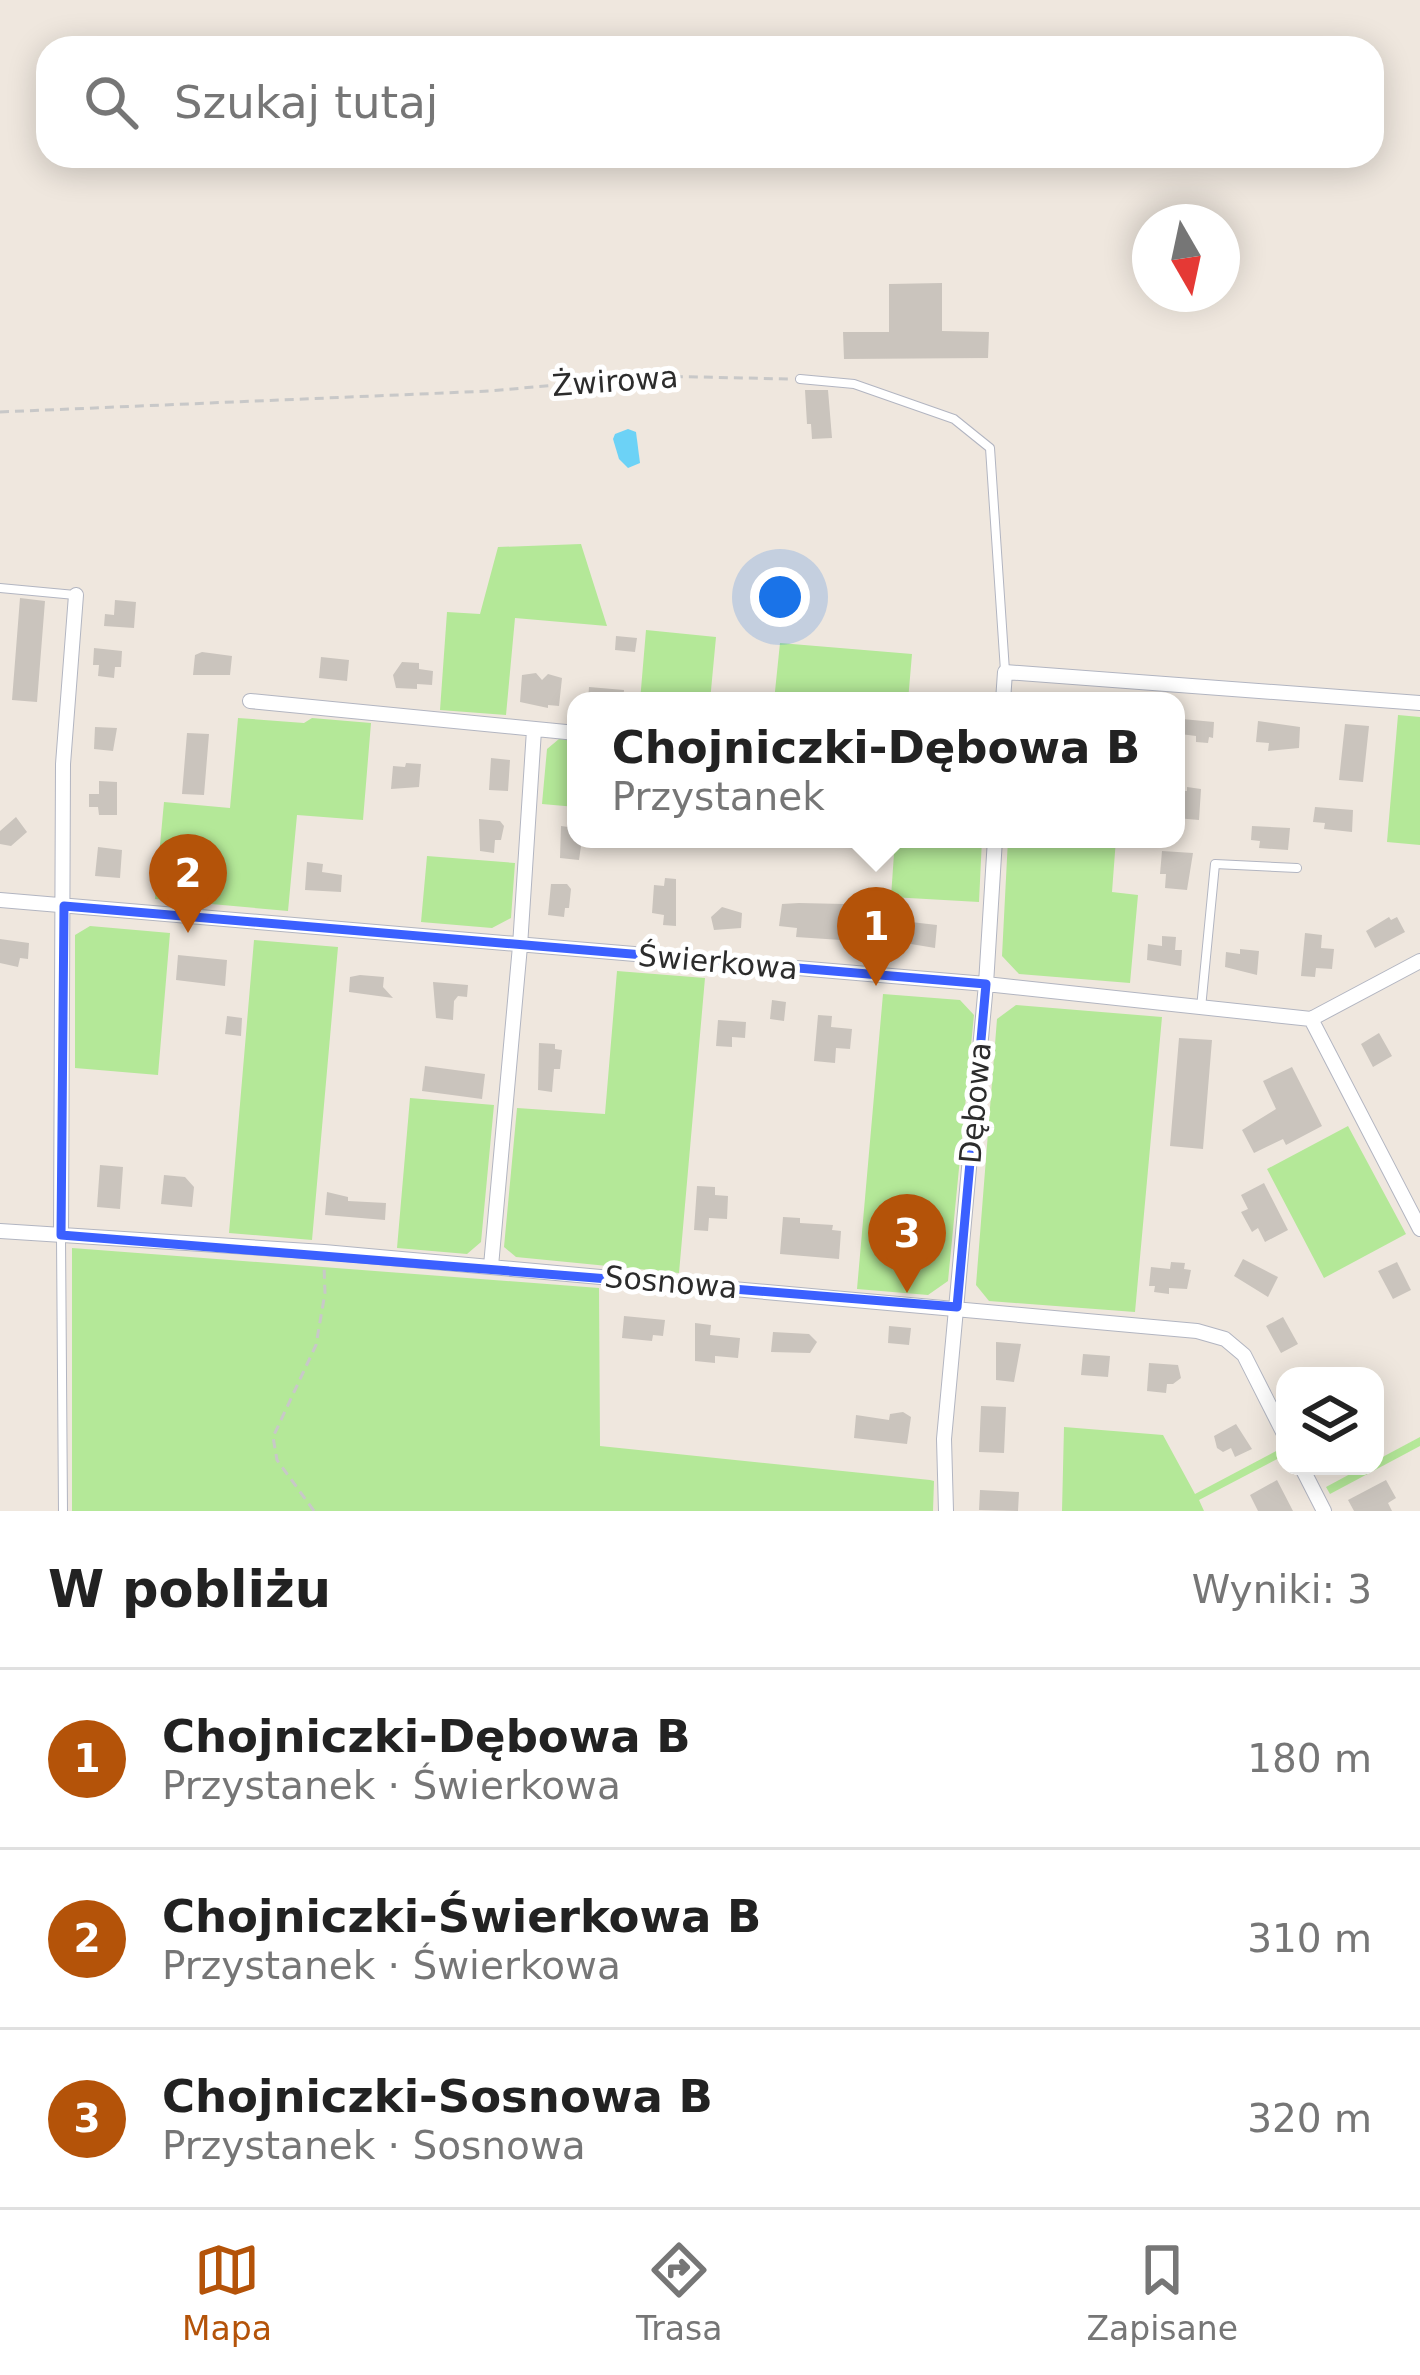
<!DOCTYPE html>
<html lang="pl">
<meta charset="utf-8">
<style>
body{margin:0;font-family:"DejaVu Sans",sans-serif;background:#f2f2f2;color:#222}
.controls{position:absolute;right:36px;bottom:36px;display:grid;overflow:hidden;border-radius:24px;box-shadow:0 6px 30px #0003}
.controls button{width:108px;height:108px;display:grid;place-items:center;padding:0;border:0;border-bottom:3px solid #e0e0e0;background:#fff;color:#222;font:60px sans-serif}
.compass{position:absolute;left:1132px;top:204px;width:108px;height:108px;border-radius:50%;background:#fff;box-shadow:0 6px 30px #0003;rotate:171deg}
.you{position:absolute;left:780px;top:597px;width:42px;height:42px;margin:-30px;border:9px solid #fff;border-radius:50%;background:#1a73e8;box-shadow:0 0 0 18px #1a73e833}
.badge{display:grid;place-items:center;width:78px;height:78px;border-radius:50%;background:#b45309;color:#fff;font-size:39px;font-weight:700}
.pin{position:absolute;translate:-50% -99px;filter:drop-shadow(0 3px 6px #0008)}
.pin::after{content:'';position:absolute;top:63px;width:42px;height:36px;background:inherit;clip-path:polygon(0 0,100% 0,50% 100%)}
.popup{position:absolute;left:567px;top:692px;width:618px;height:156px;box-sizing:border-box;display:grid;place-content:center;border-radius:24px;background:#fff;filter:drop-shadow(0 3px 9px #0005);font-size:39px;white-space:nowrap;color:#767676}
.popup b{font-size:45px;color:#222}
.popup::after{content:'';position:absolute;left:50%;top:100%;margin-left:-24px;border:24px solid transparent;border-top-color:#fff}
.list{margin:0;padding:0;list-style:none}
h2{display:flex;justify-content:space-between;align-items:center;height:156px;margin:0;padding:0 48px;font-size:51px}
h2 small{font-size:39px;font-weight:400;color:#767676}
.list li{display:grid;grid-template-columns:78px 1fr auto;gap:36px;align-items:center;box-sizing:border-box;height:180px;padding:0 48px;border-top:3px solid #e0e0e0}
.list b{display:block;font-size:45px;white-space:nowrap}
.list p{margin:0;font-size:39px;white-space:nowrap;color:#767676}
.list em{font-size:39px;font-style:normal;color:#767676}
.icon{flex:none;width:66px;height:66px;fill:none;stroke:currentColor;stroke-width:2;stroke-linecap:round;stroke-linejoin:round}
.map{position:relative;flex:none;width:1420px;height:1511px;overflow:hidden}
.search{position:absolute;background:#fff;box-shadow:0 6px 30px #0003;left:36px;right:36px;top:36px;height:132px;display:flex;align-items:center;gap:30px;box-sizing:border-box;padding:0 42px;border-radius:36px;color:#767676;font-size:45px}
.sheet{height:696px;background:#fff}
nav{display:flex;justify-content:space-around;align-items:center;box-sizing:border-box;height:168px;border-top:3px solid #e0e0e0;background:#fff;font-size:33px;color:#767676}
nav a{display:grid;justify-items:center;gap:6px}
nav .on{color:#b45309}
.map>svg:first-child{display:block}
.green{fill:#b4e898}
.water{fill:#6cd2f6}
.building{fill:#cac4bd}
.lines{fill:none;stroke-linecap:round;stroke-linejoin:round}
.lane-casing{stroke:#b2b5c1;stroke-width:10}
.street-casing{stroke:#b2b5c1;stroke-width:16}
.path{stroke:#c8c8c8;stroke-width:3;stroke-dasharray:9 6;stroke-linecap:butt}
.lane{stroke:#fff;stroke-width:8}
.street{stroke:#fff;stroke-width:14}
.marked{fill:none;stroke:#3b60ff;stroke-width:9;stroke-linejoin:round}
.labels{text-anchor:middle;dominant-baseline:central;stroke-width:10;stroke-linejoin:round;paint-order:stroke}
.street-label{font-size:30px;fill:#2c2c2c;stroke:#fff}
</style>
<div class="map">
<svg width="1420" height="1511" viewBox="0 0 1420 1511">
<rect width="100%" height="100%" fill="#efe7de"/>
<path class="green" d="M 581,544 L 607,626 L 515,618 L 506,715 L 440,710 L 447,612 L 480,614 L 498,547 Z
M 646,630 L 716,637 L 710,701 L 640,701 Z
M 780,643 L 912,654 L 908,701 L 774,701 Z
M 1398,715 L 1420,717 L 1420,845 L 1387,842 Z
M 238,718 L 304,723 L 312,718 L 371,723 L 363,820 L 297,815 L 288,911 L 155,899 L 164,802 L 230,808 Z
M 559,739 L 576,741 L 576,807 L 542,804 L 547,749 Z
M 895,839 L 982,839 L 979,902 L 891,897 Z
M 1008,839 L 1116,839 L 1112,892 L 1138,895 L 1130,983 L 1019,974 L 1002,956 Z
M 427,856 L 515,863 L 511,918 L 492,928 L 421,922 Z
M 90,926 L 170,933 L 158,1075 L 75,1068 L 75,935 Z
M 254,940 L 338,947 L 312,1240 L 229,1233 Z
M 617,971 L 705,978 L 679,1273 L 516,1257 L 504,1247 L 517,1108 L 605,1114 Z
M 883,994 L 960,1000 L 974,1015 L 948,1281 L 928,1295 L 857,1289 Z
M 1016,1005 L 1162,1017 L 1135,1312 L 989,1301 L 976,1285 L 997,1019 Z
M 410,1098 L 494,1105 L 481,1242 L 467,1254 L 397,1248 Z
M 1348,1126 L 1406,1234 L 1324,1278 L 1267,1169 Z
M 72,1248 L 599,1288 L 600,1446 L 930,1480 L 934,1481 L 933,1511 L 72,1511 Z
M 1064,1427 L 1163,1435 L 1195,1494 L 1278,1450 L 1281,1457 L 1199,1500 L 1204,1511 L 1062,1511 Z
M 1420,1437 L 1420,1446 L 1330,1494 L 1326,1487 L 1365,1466 L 1375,1466 L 1375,1461 Z"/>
<path class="water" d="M 628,429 L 636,432 L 640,463 L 628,468 L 619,459 L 613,439 L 615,434 Z"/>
<path class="building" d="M 942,283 L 942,331 L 989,332 L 988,358 L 844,359 L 843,332 L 889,332 L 889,284 Z
M 805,390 L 828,390 L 832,438 L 812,439 L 811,424 L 807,424 Z
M 20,598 L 45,601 L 37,702 L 12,700 Z
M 115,600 L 136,602 L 134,628 L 104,626 L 105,614 L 114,615 Z
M 616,636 L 637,638 L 635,652 L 615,650 Z
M 94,648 L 122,651 L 121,667 L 115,667 L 114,678 L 98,676 L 99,665 L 93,665 Z
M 202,652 L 232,656 L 230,675 L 193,675 L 195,655 Z
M 321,657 L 349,660 L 347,681 L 319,678 Z
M 402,662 L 419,663 L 419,669 L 433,671 L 432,685 L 417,684 L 417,689 L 396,688 L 393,675 Z
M 536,673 L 542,680 L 548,674 L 562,678 L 559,706 L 548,705 L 548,708 L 520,702 L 522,675 Z
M 589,687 L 624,690 L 623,701 L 588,701 Z
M 1182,719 L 1214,722 L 1213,738 L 1209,737 L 1208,743 L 1196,742 L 1196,736 L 1180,734 Z
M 1258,721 L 1300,727 L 1299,748 L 1268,751 L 1269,743 L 1256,742 Z
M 1345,724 L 1369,726 L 1363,782 L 1339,780 Z
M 95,727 L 117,728 L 113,751 L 94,749 Z
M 187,733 L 209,734 L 204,795 L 182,794 Z
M 491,758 L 510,760 L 508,791 L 489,790 Z
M 406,763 L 421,764 L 419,787 L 391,789 L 393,766 L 405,767 Z
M 99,781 L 117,782 L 117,815 L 99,815 L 98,807 L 89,807 L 89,794 L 99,794 Z
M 1187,787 L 1201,789 L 1199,820 L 1176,818 L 1179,791 L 1187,791 Z
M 1315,807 L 1353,810 L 1352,832 L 1324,829 L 1325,823 L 1313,822 Z
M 16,817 L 27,832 L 11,846 L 0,844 L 0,831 Z
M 479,819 L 500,821 L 504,826 L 501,840 L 495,840 L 494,853 L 480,851 Z
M 561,826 L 576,828 L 576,839 L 582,839 L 579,860 L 560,858 Z
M 1252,826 L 1290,828 L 1288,850 L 1259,848 L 1260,841 L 1251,840 Z
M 98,847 L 122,850 L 120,878 L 95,876 Z
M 1162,851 L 1193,853 L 1187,890 L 1165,888 L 1166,874 L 1160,874 Z
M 307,862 L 323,864 L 322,872 L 342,875 L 341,892 L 305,890 Z
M 665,878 L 676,879 L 676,926 L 663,925 L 664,915 L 652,913 L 654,885 L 664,886 Z
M 551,884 L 567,884 L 571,889 L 569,908 L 565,908 L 564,917 L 548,915 Z
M 799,903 L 844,904 L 844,912 L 858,913 L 856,935 L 841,934 L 841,940 L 796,937 L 797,928 L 779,926 L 782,904 Z
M 722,907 L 742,913 L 741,928 L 714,930 L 711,917 Z
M 1389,917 L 1391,920 L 1397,917 L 1405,932 L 1375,948 L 1366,931 Z
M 911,922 L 937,925 L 935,948 L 899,942 L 900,925 L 911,926 Z
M 1305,933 L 1322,935 L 1321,948 L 1334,949 L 1332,969 L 1316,968 L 1315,977 L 1301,976 Z
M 1162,936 L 1176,937 L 1175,950 L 1182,950 L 1181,966 L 1147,960 L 1148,944 L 1162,946 Z
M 0,939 L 29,943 L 28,959 L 20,958 L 18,967 L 0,963 Z
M 1240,949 L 1259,951 L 1257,975 L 1225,967 L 1226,952 L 1240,954 Z
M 178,955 L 227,960 L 225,986 L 176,980 Z
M 360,975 L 384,977 L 383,987 L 393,998 L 349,992 L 350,977 Z
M 433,982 L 468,985 L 467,997 L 458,996 L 454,1001 L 453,1020 L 436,1018 Z
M 772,1000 L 786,1002 L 784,1021 L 770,1019 Z
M 818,1015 L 832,1016 L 831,1027 L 852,1029 L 850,1049 L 836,1048 L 835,1063 L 814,1061 Z
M 227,1016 L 242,1018 L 241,1036 L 225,1034 Z
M 718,1020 L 746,1022 L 745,1038 L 732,1037 L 732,1047 L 716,1046 Z
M 1379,1033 L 1392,1056 L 1373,1067 L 1361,1044 Z
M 1179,1038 L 1212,1040 L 1203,1149 L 1170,1146 Z
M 539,1043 L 555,1044 L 555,1049 L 562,1050 L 560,1069 L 554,1069 L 552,1092 L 538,1090 Z
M 425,1066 L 485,1074 L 482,1099 L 422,1091 Z
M 1292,1067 L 1322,1126 L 1286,1145 L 1283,1139 L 1254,1153 L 1242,1130 L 1276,1109 L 1263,1081 Z
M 100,1165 L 123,1167 L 120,1209 L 97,1207 Z
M 164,1175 L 185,1177 L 194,1187 L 192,1207 L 161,1204 Z
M 1264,1183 L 1288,1230 L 1265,1242 L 1258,1228 L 1252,1232 L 1241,1212 L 1248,1209 L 1241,1195 Z
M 697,1186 L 715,1187 L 715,1195 L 728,1196 L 727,1219 L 709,1218 L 708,1231 L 694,1230 Z
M 327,1192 L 348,1197 L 348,1201 L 386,1203 L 385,1220 L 325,1215 Z
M 783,1217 L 800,1218 L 800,1223 L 833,1225 L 832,1230 L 841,1231 L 839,1259 L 780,1254 Z
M 1243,1259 L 1278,1277 L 1268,1297 L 1234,1276 Z
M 1171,1262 L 1185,1263 L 1184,1269 L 1191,1270 L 1187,1289 L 1169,1288 L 1169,1294 L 1154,1292 L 1155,1286 L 1149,1286 L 1151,1267 L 1170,1269 Z
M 1397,1262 L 1411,1290 L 1393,1299 L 1378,1271 Z
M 624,1316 L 665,1320 L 663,1336 L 653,1335 L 652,1341 L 622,1338 Z
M 1283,1317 L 1298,1344 L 1281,1353 L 1266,1326 Z
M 695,1323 L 711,1325 L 710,1335 L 740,1338 L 738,1358 L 715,1356 L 715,1363 L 695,1361 Z
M 889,1326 L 911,1328 L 909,1345 L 888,1343 Z
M 773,1332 L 809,1334 L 817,1342 L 810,1353 L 771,1352 Z
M 996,1342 L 1021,1344 L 1014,1382 L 996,1380 Z
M 1083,1354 L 1110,1356 L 1108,1377 L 1081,1375 Z
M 1149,1363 L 1178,1365 L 1181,1378 L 1173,1384 L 1167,1384 L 1166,1393 L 1147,1391 Z
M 981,1406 L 1006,1407 L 1004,1453 L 979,1452 Z
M 903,1412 L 911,1417 L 907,1444 L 854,1438 L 856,1415 L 889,1420 L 890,1414 Z
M 1236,1424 L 1252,1449 L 1235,1457 L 1231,1448 L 1223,1452 L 1217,1448 L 1214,1436 Z
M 1277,1480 L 1293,1511 L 1258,1511 L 1250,1495 Z
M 1386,1480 L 1396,1498 L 1388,1503 L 1392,1511 L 1354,1511 L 1348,1500 Z
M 980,1490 L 1019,1492 L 1018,1511 L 979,1510 Z"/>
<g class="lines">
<defs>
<path id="lane" d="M 800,379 L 854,384 L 954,419 L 990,448 L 1005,671
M 0,588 L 75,595
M 1201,1008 L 1215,864 L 1297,868
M 61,1237 L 63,1511"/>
<path id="street" d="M 250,701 L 576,733
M 1003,701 L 1005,672 L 1420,703
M 0,900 L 986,984 L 1311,1019 L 1420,1229
M 1311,1019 L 1420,961
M 0,1231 L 324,1252 L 1197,1331 L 1225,1339 L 1244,1355 L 1285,1436
M 61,1235 L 63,764 L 76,595
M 491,1266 L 520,946 L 534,730
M 1301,1466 L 1324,1511
M 946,1511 L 944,1439 L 986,984 L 995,839"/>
</defs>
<use href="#lane" class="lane-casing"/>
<use href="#street" class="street-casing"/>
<path class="path" d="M 0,412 L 490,391 L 653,376 L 789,379
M 314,1511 L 277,1460 L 273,1437 L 316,1345 L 325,1293 L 324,1266"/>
<use href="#lane" class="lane"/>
<use href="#street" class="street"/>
</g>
<path class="marked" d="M 64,906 L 986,984 L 957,1307 L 61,1235 Z"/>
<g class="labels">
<g class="street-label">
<text transform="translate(615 381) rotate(-4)">Żwirowa</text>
<text transform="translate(718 962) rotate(5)">Świerkowa</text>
<text transform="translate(975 1103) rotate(-85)">Dębowa</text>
<text transform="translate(671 1282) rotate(5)">Sosnowa</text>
</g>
</g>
</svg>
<div class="controls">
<button><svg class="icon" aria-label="layers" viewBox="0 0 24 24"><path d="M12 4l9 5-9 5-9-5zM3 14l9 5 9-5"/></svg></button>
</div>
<svg class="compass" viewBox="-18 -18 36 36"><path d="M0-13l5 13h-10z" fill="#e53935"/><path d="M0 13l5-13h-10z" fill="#767676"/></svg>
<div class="you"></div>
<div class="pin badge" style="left:876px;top:986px">1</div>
<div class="popup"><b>Chojniczki-Dębowa B</b>Przystanek</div>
<div class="pin badge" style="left:188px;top:933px">2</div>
<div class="pin badge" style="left:907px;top:1293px">3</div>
<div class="search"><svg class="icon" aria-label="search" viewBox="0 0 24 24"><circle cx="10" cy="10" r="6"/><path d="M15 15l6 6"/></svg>Szukaj tutaj</div>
</div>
<section class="sheet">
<h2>W pobliżu<small>Wyniki: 3</small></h2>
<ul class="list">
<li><span class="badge">1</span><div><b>Chojniczki-Dębowa B</b><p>Przystanek · Świerkowa</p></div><em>180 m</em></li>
<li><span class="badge">2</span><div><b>Chojniczki-Świerkowa B</b><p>Przystanek · Świerkowa</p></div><em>310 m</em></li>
<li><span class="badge">3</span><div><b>Chojniczki-Sosnowa B</b><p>Przystanek · Sosnowa</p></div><em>320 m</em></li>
</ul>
</section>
<nav>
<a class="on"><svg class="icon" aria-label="map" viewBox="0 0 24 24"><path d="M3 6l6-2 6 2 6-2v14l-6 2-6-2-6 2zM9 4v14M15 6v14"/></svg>Mapa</a>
<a><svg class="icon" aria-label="directions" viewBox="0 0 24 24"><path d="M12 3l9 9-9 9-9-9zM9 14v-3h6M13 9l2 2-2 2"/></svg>Trasa</a>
<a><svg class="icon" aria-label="saved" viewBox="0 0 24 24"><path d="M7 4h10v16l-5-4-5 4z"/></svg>Zapisane</a>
</nav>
